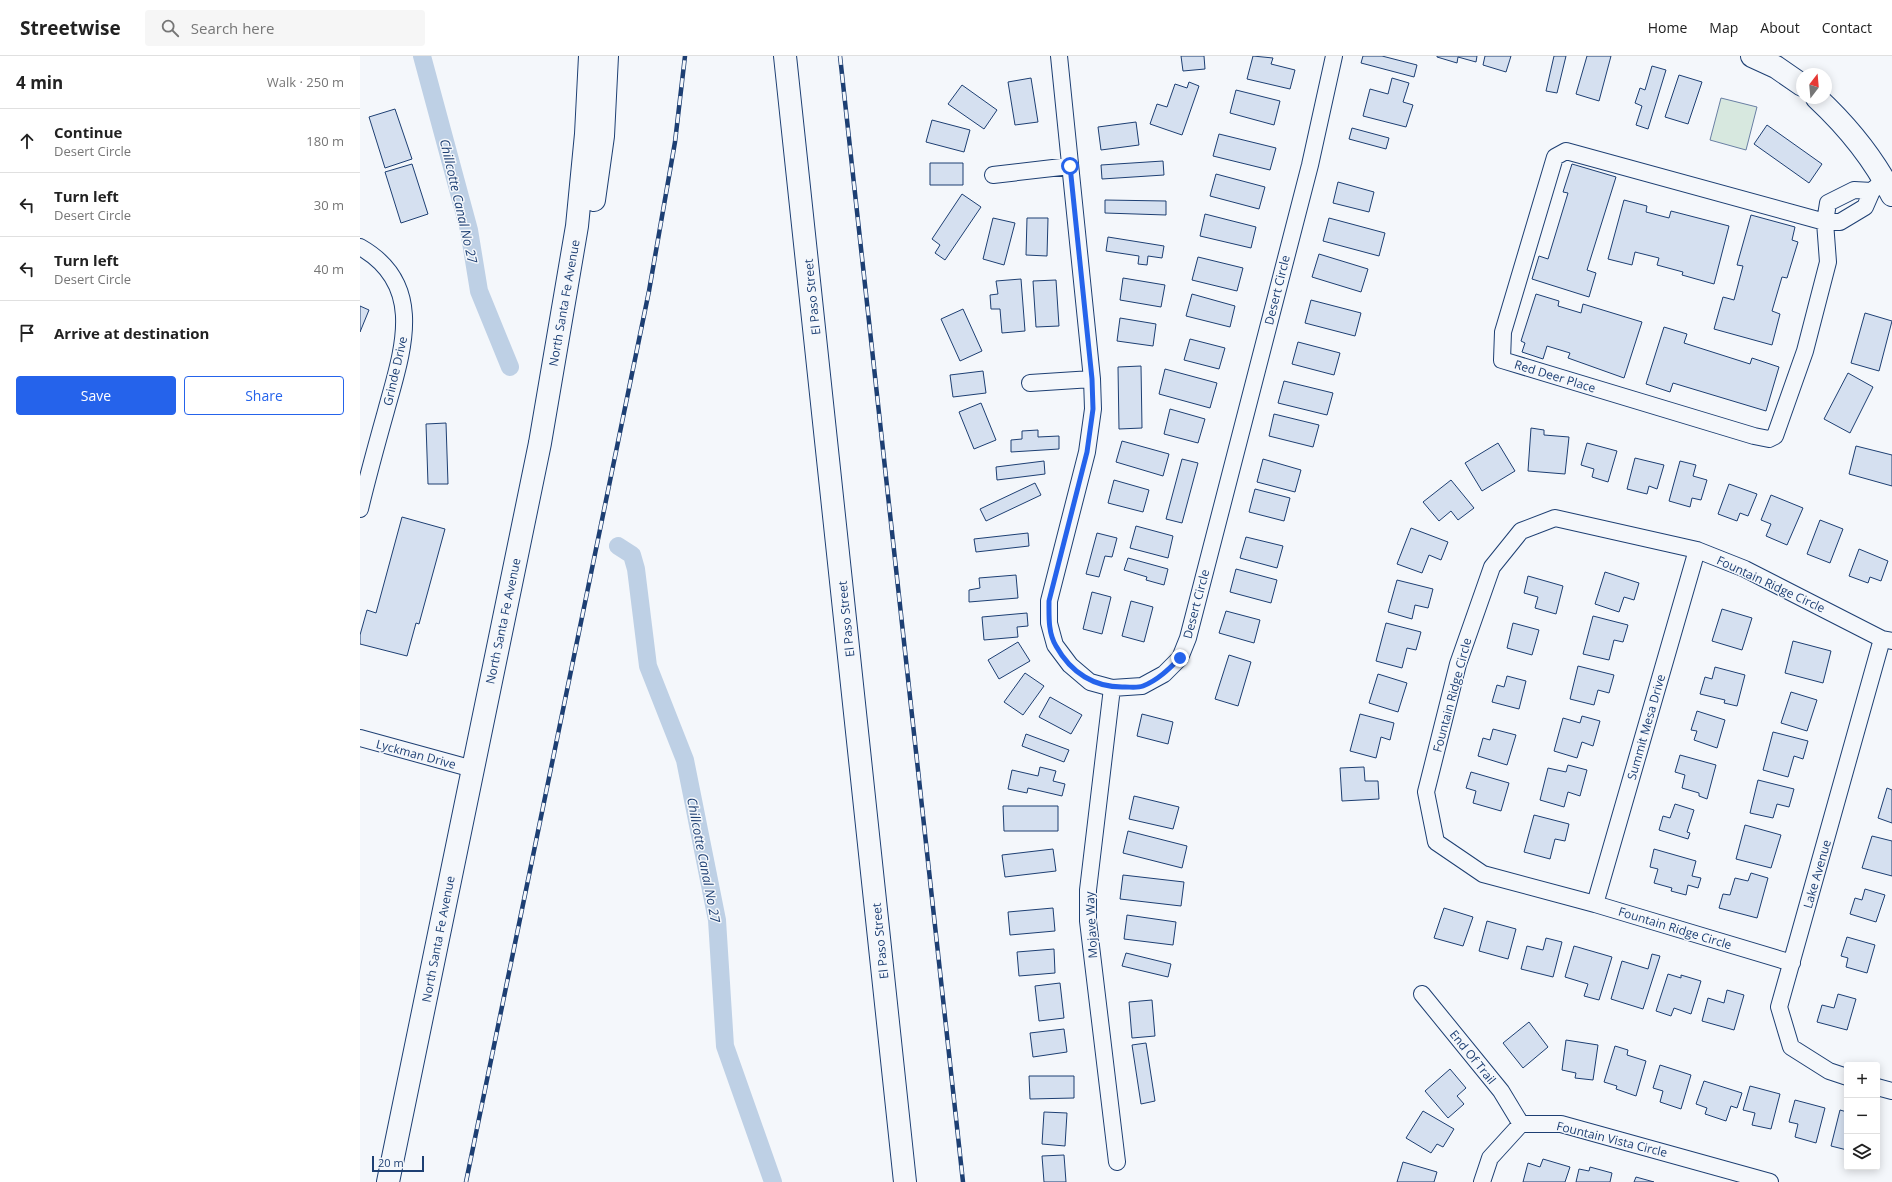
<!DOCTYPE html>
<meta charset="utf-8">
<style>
body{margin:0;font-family:"Open Sans",sans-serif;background:#f6f6f6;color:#222}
.controls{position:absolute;right:12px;bottom:12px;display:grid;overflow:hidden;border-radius:4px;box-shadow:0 2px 10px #0003}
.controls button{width:36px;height:36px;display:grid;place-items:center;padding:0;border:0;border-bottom:1px solid #e0e0e0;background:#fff;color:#222;font:20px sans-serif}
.compass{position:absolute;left:1436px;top:12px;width:36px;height:36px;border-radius:50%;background:#fff;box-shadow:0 2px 10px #0003;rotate:16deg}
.scale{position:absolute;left:12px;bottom:10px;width:52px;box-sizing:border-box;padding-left:4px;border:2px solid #1d3f73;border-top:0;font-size:11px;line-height:14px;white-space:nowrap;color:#1d3f73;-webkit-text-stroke:3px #f4f7fb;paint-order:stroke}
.stop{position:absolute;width:12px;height:12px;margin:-9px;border:3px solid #2563eb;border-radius:50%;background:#fff}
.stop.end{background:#2563eb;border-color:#fff;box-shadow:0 1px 4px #0008}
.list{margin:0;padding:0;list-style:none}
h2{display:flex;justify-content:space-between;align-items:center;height:52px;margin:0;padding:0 16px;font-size:17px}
h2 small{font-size:13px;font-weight:400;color:#767676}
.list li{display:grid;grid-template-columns:26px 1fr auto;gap:12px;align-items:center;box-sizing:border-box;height:64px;padding:0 16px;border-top:1px solid #e0e0e0}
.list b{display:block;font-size:15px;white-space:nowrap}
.list p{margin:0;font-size:13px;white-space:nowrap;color:#767676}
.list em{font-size:13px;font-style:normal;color:#767676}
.actions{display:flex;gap:8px;padding:12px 16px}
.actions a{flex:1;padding:9px 0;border:1px solid #2563eb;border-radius:4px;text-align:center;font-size:14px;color:#2563eb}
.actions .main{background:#2563eb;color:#fff}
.icon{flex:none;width:22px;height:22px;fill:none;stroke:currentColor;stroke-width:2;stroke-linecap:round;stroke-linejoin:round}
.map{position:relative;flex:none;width:1532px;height:1126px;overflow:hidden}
header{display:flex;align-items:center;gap:24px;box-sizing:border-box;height:56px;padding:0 20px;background:#fff;border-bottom:1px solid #e0e0e0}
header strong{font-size:19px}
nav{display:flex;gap:22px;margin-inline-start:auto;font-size:14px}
.search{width:280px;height:36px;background:#f6f6f6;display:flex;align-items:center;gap:10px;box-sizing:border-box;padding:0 14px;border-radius:4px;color:#767676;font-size:15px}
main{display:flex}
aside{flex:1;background:#fff}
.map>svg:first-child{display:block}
.green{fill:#d7e8df;stroke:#687fa3}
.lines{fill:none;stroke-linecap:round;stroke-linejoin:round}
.canal{stroke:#bed0e5;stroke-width:18}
.building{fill:#d5e0f0;stroke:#1d3f73}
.street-casing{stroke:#1d3f73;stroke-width:18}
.secondary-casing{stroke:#1d3f73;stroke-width:24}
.street{stroke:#f4f7fb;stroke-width:16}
.secondary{stroke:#f4f7fb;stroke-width:22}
.rail-casing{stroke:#1d3f73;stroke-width:4.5}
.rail{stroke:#f4f7fb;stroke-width:3;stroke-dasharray:9;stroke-linecap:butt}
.route{stroke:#2563eb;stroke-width:5}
.labels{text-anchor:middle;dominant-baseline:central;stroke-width:3;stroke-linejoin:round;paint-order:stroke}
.street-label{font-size:12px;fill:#1d3f73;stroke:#f4f7fb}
.water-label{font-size:13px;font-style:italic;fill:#1d3f73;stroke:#f4f7fb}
</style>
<header>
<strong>Streetwise</strong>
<div class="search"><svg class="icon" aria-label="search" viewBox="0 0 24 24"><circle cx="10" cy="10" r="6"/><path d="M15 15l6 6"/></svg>Search here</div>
<nav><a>Home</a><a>Map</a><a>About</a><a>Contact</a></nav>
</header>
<main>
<aside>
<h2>4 min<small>Walk · 250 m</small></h2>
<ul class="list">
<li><svg class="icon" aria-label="ahead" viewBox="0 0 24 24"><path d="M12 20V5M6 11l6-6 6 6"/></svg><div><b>Continue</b><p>Desert Circle</p></div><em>180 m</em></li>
<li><svg class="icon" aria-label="left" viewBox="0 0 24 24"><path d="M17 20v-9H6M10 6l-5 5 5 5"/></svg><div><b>Turn left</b><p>Desert Circle</p></div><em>30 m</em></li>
<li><svg class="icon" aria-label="left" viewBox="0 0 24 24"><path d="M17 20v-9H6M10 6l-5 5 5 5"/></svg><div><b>Turn left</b><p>Desert Circle</p></div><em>40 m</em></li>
<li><svg class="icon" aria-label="arrive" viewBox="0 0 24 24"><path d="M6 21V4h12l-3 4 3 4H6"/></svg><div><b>Arrive at destination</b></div></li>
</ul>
<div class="actions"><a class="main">Save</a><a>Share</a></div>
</aside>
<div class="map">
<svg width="1532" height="1126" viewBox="0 0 1532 1126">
<rect width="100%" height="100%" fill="#f4f7fb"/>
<path class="green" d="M 1361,42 L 1397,51 L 1386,94 L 1350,84 Z"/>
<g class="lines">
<path class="canal" d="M 62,0 L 109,174 L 119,235 L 150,311
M 258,490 L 272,499 L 276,513 L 288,610 L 325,704 L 357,864 L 365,990 L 413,1126"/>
</g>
<path class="building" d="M 821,0 L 844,0 L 845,13 L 823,15 Z
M 893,0 L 913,2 L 911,8 L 935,14 L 930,33 L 887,23 Z
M 1003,0 L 1022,0 L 1057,9 L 1054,21 L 1001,7 Z
M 1077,0 L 1117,0 L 1116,6 L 1098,1 L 1097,7 L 1077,1 Z
M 1125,0 L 1151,0 L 1146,16 L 1123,9 Z
M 1194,0 L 1206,0 L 1197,37 L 1186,35 Z
M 1227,0 L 1251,0 L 1239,45 L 1216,38 Z
M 1292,10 L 1306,14 L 1288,73 L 1276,69 L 1282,50 L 1275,47 L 1280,32 L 1285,34 Z
M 1319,19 L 1342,26 L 1328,68 L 1305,61 Z
M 671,22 L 678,66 L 655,69 L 648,26 Z
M 1032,22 L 1049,27 L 1043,46 L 1053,49 L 1046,71 L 1003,60 L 1010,33 L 1028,38 Z
M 829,26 L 839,30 L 822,79 L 790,68 L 797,48 L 807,51 L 815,28 L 827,32 Z
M 602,29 L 637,54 L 624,73 L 588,48 Z
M 876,34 L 920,45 L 914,69 L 870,57 Z
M 35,53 L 52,103 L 25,112 L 9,61 Z
M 572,64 L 610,74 L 604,96 L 566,86 Z
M 776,66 L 779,89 L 741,94 L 738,71 Z
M 1407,69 L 1462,108 L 1449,127 L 1394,88 Z
M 992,72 L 1029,82 L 1026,93 L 989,83 Z
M 859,78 L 916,92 L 910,114 L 853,100 Z
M 803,105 L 804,119 L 742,123 L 741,109 Z
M 570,107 L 603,107 L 603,129 L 570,129 Z
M 52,108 L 68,158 L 41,167 L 25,116 Z
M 1212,108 L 1256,121 L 1227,214 L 1236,217 L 1229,241 L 1172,223 L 1179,200 L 1188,203 L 1208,137 L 1203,136 Z
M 856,118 L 905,131 L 899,153 L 850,140 Z
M 978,126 L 1014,136 L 1009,156 L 973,147 Z
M 602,138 L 621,151 L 585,204 L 575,197 L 580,189 L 572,183 Z
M 745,144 L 806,145 L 806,159 L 745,157 Z
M 1264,144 L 1287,150 L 1286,156 L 1309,162 L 1311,155 L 1369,170 L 1354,228 L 1322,219 L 1323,216 L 1297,209 L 1299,202 L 1275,196 L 1272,209 L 1248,203 Z
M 845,158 L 896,171 L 891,192 L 840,180 Z
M 1391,159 L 1435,171 L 1432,184 L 1438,186 L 1427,222 L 1422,221 L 1412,255 L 1420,258 L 1412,289 L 1354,273 L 1363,241 L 1374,244 L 1383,210 L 1377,209 Z
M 633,162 L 655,167 L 644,209 L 623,203 Z
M 667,162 L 688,162 L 687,200 L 666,199 Z
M 969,162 L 1025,177 L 1019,200 L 963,185 Z
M 748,181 L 804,190 L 802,202 L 788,200 L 787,209 L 778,208 L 779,200 L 746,195 Z
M 959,198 L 1008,213 L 1001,236 L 952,221 Z
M 838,201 L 883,212 L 877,235 L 832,224 Z
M 763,222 L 805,229 L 801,251 L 760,244 Z
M 661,223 L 665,275 L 642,277 L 640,253 L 631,253 L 630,239 L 638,238 L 636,225 Z
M 696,224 L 699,270 L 676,271 L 673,225 Z
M 832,238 L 875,250 L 870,271 L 826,260 Z
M 1176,238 L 1199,245 L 1198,250 L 1221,257 L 1223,248 L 1282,266 L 1264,322 L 1208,302 L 1210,297 L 1187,290 L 1183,303 L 1162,296 L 1165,287 L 1161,285 Z
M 951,244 L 1001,257 L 995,280 L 945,267 Z
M 0,250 L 9,254 L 0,276 Z
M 603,253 L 622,295 L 600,305 L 581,263 Z
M 1505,257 L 1532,265 L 1519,315 L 1491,307 Z
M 760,262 L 796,268 L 793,290 L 757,285 Z
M 1304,271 L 1327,278 L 1324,287 L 1390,308 L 1392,302 L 1419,311 L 1406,355 L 1313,327 L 1310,336 L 1286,328 Z
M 830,283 L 865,292 L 859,313 L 824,304 Z
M 938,286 L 980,297 L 974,319 L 932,308 Z
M 781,310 L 782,372 L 759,373 L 758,311 Z
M 805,313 L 857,327 L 850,352 L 799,338 Z
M 623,315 L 626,337 L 593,341 L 590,319 Z
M 1488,317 L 1513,331 L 1490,377 L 1464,363 Z
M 924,325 L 973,337 L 967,359 L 918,347 Z
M 621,347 L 636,384 L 614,393 L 599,356 Z
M 810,353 L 845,363 L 838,387 L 804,378 Z
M 914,358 L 959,369 L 953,391 L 909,380 Z
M 86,367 L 88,428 L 68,428 L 66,368 Z
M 1171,372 L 1184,374 L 1184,379 L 1209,381 L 1205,418 L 1168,415 Z
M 678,374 L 678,381 L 699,380 L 699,393 L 651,396 L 651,384 L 662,383 L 662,375 Z
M 762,385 L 809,398 L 803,420 L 756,406 Z
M 1138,387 L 1155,415 L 1122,435 L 1105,407 Z
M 1227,387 L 1257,395 L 1248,426 L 1232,421 L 1234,413 L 1221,409 Z
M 1496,390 L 1532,399 L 1532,430 L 1489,418 Z
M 1275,402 L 1304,409 L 1297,433 L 1289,430 L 1287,438 L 1267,433 Z
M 822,403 L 838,407 L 822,467 L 806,463 Z
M 903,403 L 941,414 L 935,436 L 897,426 Z
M 684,405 L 685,418 L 637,424 L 636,411 Z
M 1320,405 L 1336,409 L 1333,420 L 1347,424 L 1341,444 L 1332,442 L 1330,451 L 1309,445 Z
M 754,424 L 789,434 L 783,456 L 748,447 Z
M 1091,424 L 1114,452 L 1098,464 L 1091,455 L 1079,465 L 1063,446 Z
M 675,427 L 681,439 L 626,465 L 620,453 Z
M 1369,428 L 1397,438 L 1388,460 L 1380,457 L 1377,465 L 1358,458 Z
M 895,433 L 930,442 L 924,465 L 889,456 Z
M 1411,439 L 1443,452 L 1427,489 L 1406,480 L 1411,468 L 1401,464 Z
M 42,461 L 85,473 L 59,568 L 56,567 L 47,600 L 0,588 L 0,579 L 7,554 L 16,557 Z
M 1460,464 L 1483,473 L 1470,507 L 1447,498 Z
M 776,470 L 813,480 L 808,502 L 770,492 Z
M 1051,472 L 1088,486 L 1081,504 L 1069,499 L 1062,517 L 1037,508 Z
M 668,477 L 669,490 L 616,496 L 614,483 Z
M 737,477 L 757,482 L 752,501 L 745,500 L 739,521 L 726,518 Z
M 886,481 L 923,490 L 917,512 L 880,502 Z
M 1499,493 L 1528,505 L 1521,525 L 1510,521 L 1508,527 L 1489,520 Z
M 768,502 L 808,513 L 804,529 L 786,524 L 787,521 L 764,514 Z
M 876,513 L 917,524 L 911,547 L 870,536 Z
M 1245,516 L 1279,527 L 1274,544 L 1264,541 L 1259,556 L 1235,548 Z
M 656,519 L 658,542 L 609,546 L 609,534 L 620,532 L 619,522 Z
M 1168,520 L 1203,530 L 1196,558 L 1175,552 L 1178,541 L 1164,537 Z
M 1037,524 L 1073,533 L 1068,552 L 1055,549 L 1052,563 L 1028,556 Z
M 732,536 L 751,541 L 742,578 L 723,573 Z
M 771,545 L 793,551 L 784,586 L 762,580 Z
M 1362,553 L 1392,562 L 1382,594 L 1352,585 Z
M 866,555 L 900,564 L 894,587 L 859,577 Z
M 667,557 L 668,570 L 657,571 L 658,581 L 624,584 L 622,561 Z
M 1233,560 L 1268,569 L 1263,586 L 1254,584 L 1249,604 L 1223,598 Z
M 1026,567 L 1061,576 L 1056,594 L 1047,592 L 1042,612 L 1016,605 Z
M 1153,567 L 1179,574 L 1172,599 L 1147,592 Z
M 1433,585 L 1471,595 L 1463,627 L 1425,617 Z
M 658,586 L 670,605 L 639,623 L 628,604 Z
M 869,599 L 891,606 L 878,650 L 855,643 Z
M 1218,610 L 1254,619 L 1249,637 L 1238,634 L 1234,649 L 1210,643 Z
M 1355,611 L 1385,619 L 1377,650 L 1364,647 L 1365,644 L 1340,638 L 1345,621 L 1352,623 Z
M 665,617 L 684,630 L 663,659 L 644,646 Z
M 1018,618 L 1047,627 L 1038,656 L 1009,647 Z
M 1147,620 L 1166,625 L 1159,653 L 1132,646 L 1137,629 L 1144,631 Z
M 1431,636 L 1457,644 L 1447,675 L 1421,667 Z
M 690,641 L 722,659 L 711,678 L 679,661 Z
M 1337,655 L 1365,664 L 1357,692 L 1334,684 L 1337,675 L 1331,674 Z
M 782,658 L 813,666 L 808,688 L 777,680 Z
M 1000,658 L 1034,667 L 1030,684 L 1021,681 L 1016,702 L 990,695 Z
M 1222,660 L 1240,665 L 1233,690 L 1222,686 L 1217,702 L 1194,695 L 1203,662 L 1220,667 Z
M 1133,673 L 1156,679 L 1147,709 L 1118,700 L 1123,682 L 1130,684 Z
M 1413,676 L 1448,685 L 1443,703 L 1434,700 L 1428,721 L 1403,714 Z
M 666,678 L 709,694 L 704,706 L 662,690 Z
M 1320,699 L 1356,709 L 1347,743 L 1339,740 L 1339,737 L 1322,732 L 1325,719 L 1315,716 Z
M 1208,709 L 1227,714 L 1220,740 L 1208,736 L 1204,751 L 1180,744 L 1188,712 L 1206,716 Z
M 680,711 L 696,715 L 693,725 L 705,728 L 702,740 L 668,732 L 667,737 L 648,733 L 652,714 L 678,720 Z
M 1004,711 L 1005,725 L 1018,725 L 1019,743 L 982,745 L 980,712 Z
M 1111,716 L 1149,727 L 1141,755 L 1113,747 L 1116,735 L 1106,732 Z
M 1398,724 L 1434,733 L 1429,751 L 1417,748 L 1413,762 L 1390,757 Z
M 1527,732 L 1532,734 L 1532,767 L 1518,762 Z
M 774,740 L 819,751 L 813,773 L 769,763 Z
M 1315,748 L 1334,754 L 1327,776 L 1330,777 L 1328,783 L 1299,774 L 1303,760 L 1310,762 Z
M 643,750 L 698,750 L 698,775 L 644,775 Z
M 1174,759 L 1209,768 L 1205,785 L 1195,783 L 1190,803 L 1164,796 Z
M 1385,769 L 1421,779 L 1411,812 L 1376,803 Z
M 768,775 L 827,790 L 822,812 L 763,797 Z
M 1512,780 L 1532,785 L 1532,820 L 1502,812 Z
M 693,793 L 696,815 L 645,821 L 642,799 Z
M 1294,793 L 1336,805 L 1332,820 L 1341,822 L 1338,832 L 1328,829 L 1326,839 L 1311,835 L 1312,832 L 1294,827 L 1298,813 L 1290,811 Z
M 1391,817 L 1408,822 L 1397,862 L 1359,852 L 1363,838 L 1370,839 L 1375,822 L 1388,825 Z
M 763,819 L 824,826 L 821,850 L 760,843 Z
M 1505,833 L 1525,839 L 1516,866 L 1490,858 L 1495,842 L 1502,844 Z
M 693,852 L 695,875 L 650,879 L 648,856 Z
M 1084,852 L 1113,861 L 1103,890 L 1074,882 Z
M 767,859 L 816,866 L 813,889 L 764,883 Z
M 1127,865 L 1156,873 L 1148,903 L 1119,895 Z
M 1487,881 L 1515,889 L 1507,917 L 1486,911 L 1488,902 L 1481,900 Z
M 1186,882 L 1202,886 L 1193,921 L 1161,913 L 1167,890 L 1183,894 Z
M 1214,890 L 1252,901 L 1239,944 L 1224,940 L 1228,928 L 1205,921 Z
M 694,893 L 695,917 L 659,920 L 657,896 Z
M 766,897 L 811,908 L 808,921 L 762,910 Z
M 1292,898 L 1300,900 L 1283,953 L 1251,943 L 1262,905 L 1288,913 Z
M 1308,918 L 1321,922 L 1321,919 L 1341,925 L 1331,958 L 1314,952 L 1311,960 L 1296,955 Z
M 700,927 L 704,962 L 679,965 L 675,930 Z
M 1367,934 L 1384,939 L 1374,974 L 1342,965 L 1348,942 L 1364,947 Z
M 1478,938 L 1496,943 L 1487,974 L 1457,966 L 1462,949 L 1474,952 Z
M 792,944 L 795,980 L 772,982 L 769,946 Z
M 1169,966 L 1188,991 L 1163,1012 L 1143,987 Z
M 704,973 L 707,996 L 673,1001 L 670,977 Z
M 1206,984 L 1238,989 L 1233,1024 L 1215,1022 L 1216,1017 L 1202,1014 Z
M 786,987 L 795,1045 L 781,1048 L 772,989 Z
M 1255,990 L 1268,994 L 1267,999 L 1286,1005 L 1276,1040 L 1256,1033 L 1257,1030 L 1244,1026 Z
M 1300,1009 L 1331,1019 L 1321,1053 L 1300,1046 L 1303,1035 L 1293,1032 Z
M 1090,1013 L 1106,1032 L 1097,1040 L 1104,1048 L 1088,1062 L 1065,1035 Z
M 669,1020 L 714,1020 L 714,1042 L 670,1043 Z
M 1344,1025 L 1382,1037 L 1377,1052 L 1371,1050 L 1366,1065 L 1345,1058 L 1347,1052 L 1336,1048 Z
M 1390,1030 L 1420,1038 L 1411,1073 L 1392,1069 L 1395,1057 L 1383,1054 Z
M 1435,1044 L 1465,1052 L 1456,1087 L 1435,1081 L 1438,1068 L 1429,1066 Z
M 1480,1054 L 1487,1056 L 1487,1094 L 1471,1090 Z
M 1063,1055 L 1094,1073 L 1083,1091 L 1077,1088 L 1071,1097 L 1046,1082 Z
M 684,1056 L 707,1057 L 705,1090 L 682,1088 Z
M 704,1099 L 706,1126 L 684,1126 L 682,1100 Z
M 1183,1103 L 1210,1111 L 1205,1126 L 1163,1126 L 1168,1107 L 1180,1111 Z
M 1043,1106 L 1077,1116 L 1074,1126 L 1037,1126 Z
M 1230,1111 L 1252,1117 L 1250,1126 L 1216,1126 L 1219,1113 L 1229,1115 Z
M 1276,1121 L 1294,1126 L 1274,1126 Z"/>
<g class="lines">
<defs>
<path id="street" d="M 699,0 L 732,323 L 733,353 L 727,396 L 689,545 L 689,567 L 695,589 L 710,609 L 730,626 L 752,632 L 782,630 L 804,618 L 820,602 L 828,582 L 950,109 L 974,0
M 1206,95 L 1465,166 L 1468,206 L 1445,295 L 1415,380 L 1409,383 L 1394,380 L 1142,304 L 1143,276 L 1195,101 Z
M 633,119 L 710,110
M 1512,135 L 1494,134 L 1468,147 L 1465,166 L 1480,166 L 1505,151 L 1512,135 L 1524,124
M 0,191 C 67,229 42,296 26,355 C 17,387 8,420 0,453
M 670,327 L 732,323
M 752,632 L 728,834 L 728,865 L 757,1106
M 0,682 L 113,713
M 1235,848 L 1337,494
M 1432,907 L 1235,848 L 1123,818 L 1076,786 L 1066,736 L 1098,608 L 1132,511 L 1161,475 L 1195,462 L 1337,494 L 1385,513 L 1522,583 L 1532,585
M 1062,938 L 1141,1035 L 1161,1068
M 1487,1021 L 1469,1015 L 1431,991 L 1419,951 L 1522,583
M 1517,1031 L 1532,1035
M 1122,1126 L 1130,1102 L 1161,1068 L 1201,1068 L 1410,1126"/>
<path id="secondary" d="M 425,0 L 545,1126
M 1392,0 L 1416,11 L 1442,29
M 1457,42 C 1488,71 1513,101 1532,139
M 234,144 L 243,80 L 247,0
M 28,1126 L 180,387 L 217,170 L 226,78 L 230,0"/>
</defs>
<use href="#street" class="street-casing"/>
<use href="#secondary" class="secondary-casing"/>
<use href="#street" class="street"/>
<use href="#secondary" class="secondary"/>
<defs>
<path id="rail" d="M 480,0 L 603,1126
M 106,1126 L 289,235 L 315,86 L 325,0"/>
</defs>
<use href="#rail" class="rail-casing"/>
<use href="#rail" class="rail"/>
</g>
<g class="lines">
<path class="route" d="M 710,110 L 732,323 L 733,353 L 727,396 L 689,545 C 689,560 688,577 696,590 C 711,617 735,632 765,631 C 771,631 778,632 783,630 C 798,624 809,613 820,602"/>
</g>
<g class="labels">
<g class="street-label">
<text transform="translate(917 234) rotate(-76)">Desert Circle</text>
<text transform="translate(452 241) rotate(-96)">El Paso Street</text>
<text transform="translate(204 247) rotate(-80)">North Santa Fe Avenue</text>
<text transform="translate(35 315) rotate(-77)">Grinde Drive</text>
<text transform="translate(1195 320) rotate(17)">Red Deer Place</text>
<text transform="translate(1411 528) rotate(25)">Fountain Ridge Circle</text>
<text transform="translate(836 548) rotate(-75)">Desert Circle</text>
<text transform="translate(486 563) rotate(-96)">El Paso Street</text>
<text transform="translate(143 565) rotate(-78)">North Santa Fe Avenue</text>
<text transform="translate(1092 639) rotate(-75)">Fountain Ridge Circle</text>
<text transform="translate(1286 671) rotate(-74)">Summit Mesa Drive</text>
<text transform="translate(56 698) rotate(15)">Lyckman Drive</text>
<text transform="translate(1457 818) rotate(-74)">Lake Avenue</text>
<text transform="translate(731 869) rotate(-93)">Mojave Way</text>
<text transform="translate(1315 872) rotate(17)">Fountain Ridge Circle</text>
<text transform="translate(78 883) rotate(-79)">North Santa Fe Avenue</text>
<text transform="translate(520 885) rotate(-96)">El Paso Street</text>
<text transform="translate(1113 1001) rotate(51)">End Of Trail</text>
<text transform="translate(1252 1083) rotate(14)">Fountain Vista Circle</text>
</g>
<g class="water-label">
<text transform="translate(99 145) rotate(77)">Chillcotte Canal No 27</text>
<text transform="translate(344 804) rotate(79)">Chillcotte Canal No 27</text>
</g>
</g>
</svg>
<div class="controls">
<button>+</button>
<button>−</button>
<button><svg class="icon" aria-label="layers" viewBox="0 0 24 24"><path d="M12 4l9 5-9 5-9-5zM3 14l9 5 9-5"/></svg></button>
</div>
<svg class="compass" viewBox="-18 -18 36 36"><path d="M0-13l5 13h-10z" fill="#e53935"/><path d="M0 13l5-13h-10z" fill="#767676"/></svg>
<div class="scale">20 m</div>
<div class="stop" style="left:710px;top:110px"></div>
<div class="stop end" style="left:820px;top:602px"></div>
</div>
</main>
